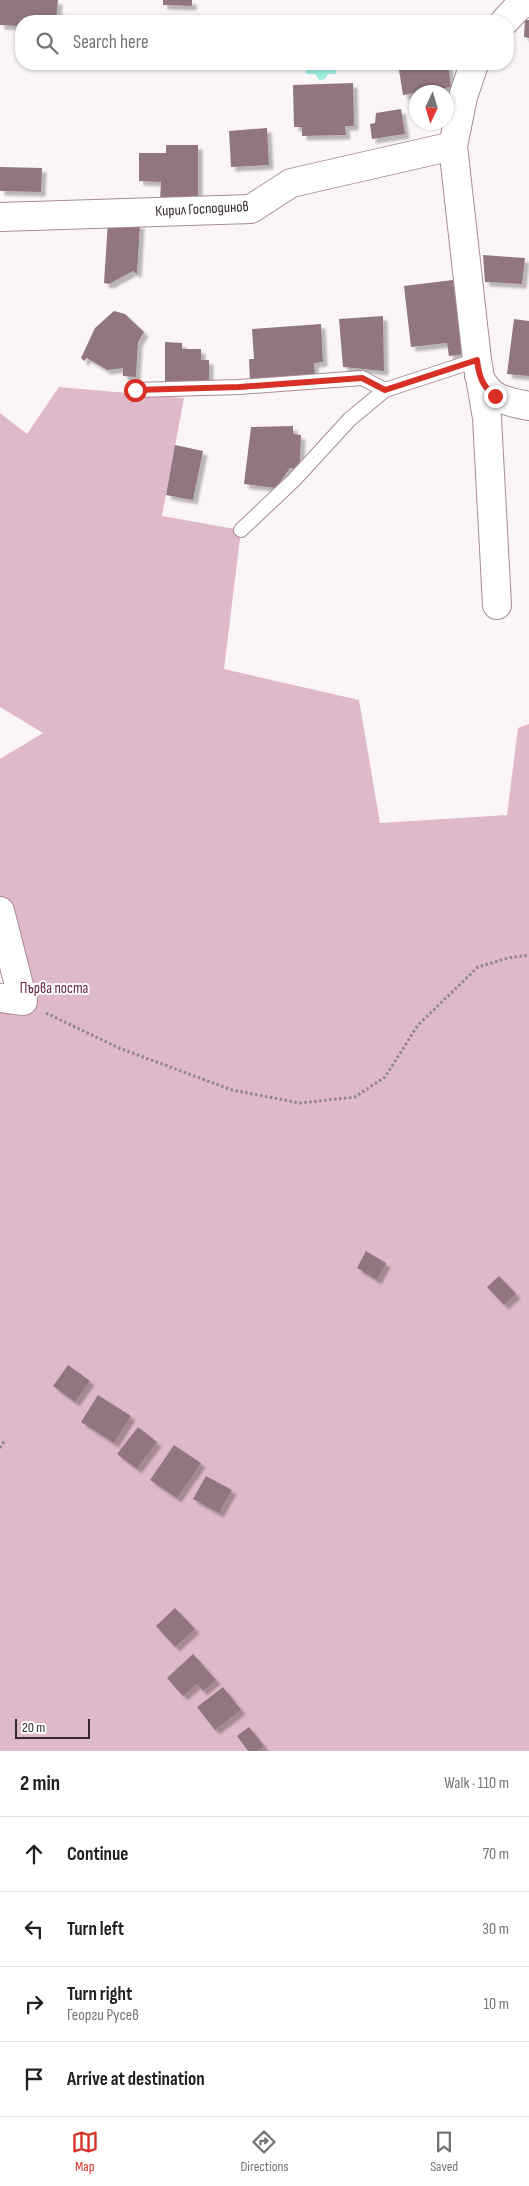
<!DOCTYPE html>
<meta charset="utf-8">
<style>
body{margin:0;font-family:"Sofia Sans Condensed",sans-serif;background:#f2f2f2;color:#202124}
.compass{position:absolute;left:409px;top:85px;width:45px;height:45px;border-radius:50%;background:#fff;box-shadow:0 1px 4px #0004;rotate:184deg}
.scale{position:absolute;left:15px;bottom:12px;width:75px;box-sizing:border-box;padding-left:5px;border:2px solid #35292e;border-top:0;font-size:14px;line-height:18px;white-space:nowrap;color:#35292e;-webkit-text-stroke:4px #fff;paint-order:stroke}
.stop{position:absolute;width:15px;height:15px;margin:-11px;border:4px solid #d93025;border-radius:50%;background:#fff}
.stop.end{background:#d93025;border-color:#fff;box-shadow:0 1px 5px #0008}
.list{margin:0;padding:0;list-style:none}
h2{display:flex;justify-content:space-between;align-items:center;height:65px;margin:0;padding:0 20px;font-size:21px}
h2 small{font-size:16px;font-weight:400;color:#757577}
.list li{display:grid;grid-template-columns:32px 1fr auto;gap:15px;align-items:center;box-sizing:border-box;height:75px;padding:0 20px;border-top:1px solid #e0e0e0}
.list b{display:block;font-size:19px;white-space:nowrap}
.list p{margin:0;font-size:16px;white-space:nowrap;color:#757577}
.list em{font-size:16px;font-style:normal;color:#757577}
.icon{flex:none;width:28px;height:28px;fill:none;stroke:currentColor;stroke-width:2;stroke-linecap:round;stroke-linejoin:round}
.map{position:relative;flex:none;width:529px;height:1751px;overflow:hidden}
.search{position:absolute;background:#fff;box-shadow:0 1px 4px #0004;left:15px;right:15px;top:15px;height:55px;display:flex;align-items:center;gap:12px;box-sizing:border-box;padding:0 18px;border-radius:20px;color:#757577;font-size:19px}
.sheet{height:365px;background:#fff}
nav{display:flex;justify-content:space-around;align-items:center;box-sizing:border-box;height:70px;border-top:1px solid #e0e0e0;background:#fff;font-size:14px;color:#757577}
nav a{display:grid;justify-items:center;gap:2px}
nav .on{color:#d93025}
.map>svg:first-child{display:block}
.green{fill:#dfb9c9}
.water{fill:#9eebdf}
.building{fill:#917682;filter:url(#shadow)}
.lines{fill:none;stroke-linecap:round;stroke-linejoin:round}
.lane-casing{stroke:#a88c98;stroke-width:16}
.street-casing{stroke:#a88c98;stroke-width:30}
.path{stroke:#91888c;stroke-width:3;stroke-dasharray:2.5 2.5;stroke-linecap:butt}
.lane{stroke:#fff;stroke-width:14}
.street{stroke:#fff;stroke-width:28}
.route{stroke:#d93025;stroke-width:6}
.labels{text-anchor:middle;dominant-baseline:central;stroke-width:4;stroke-linejoin:round;paint-order:stroke}
.street-label{font-size:15px;fill:#35292e;stroke:#fff}
.park-label{font-size:15px;fill:#662146;stroke:#fff}
</style>
<div class="map">
<svg width="529" height="1751" viewBox="0 0 529 1751">
<defs>
<filter id="shadow"><feDropShadow dx="4.5" dy="4.5" stdDeviation="1" flood-color="#0004"/></filter>
</defs>
<rect width="100%" height="100%" fill="#fcf5f8"/>
<path class="green" d="M 59,387 L 184,398 L 162,516 L 241,530 L 224,669 L 359,700 L 380,823 L 507,815 L 518,728 L 529,724 L 529,1751 L 0,1751 L 0,998 L 23,1001 L 0,911 L 0,759 L 43,733 L 0,707 L 0,413 L 27,434 Z"/>
<path class="water" d="M 306,64 L 335,64 L 336,74 L 328,74 L 325,79 L 319,80 L 315,74 L 306,74 Z"/>
<path class="building" d="M 0,0 L 58,0 L 56,21 L 21,21 L 21,26 L 0,25 Z
M 163,0 L 192,0 L 192,6 L 163,5 Z
M 525,20 L 529,20 L 529,38 L 524,37 Z
M 398,64 L 448,64 L 451,87 L 403,95 Z
M 353,83 L 354,126 L 345,126 L 346,135 L 302,136 L 302,127 L 294,127 L 293,85 Z
M 401,109 L 405,134 L 372,139 L 370,124 L 375,123 L 376,113 Z
M 267,128 L 269,165 L 231,167 L 229,131 Z
M 166,145 L 198,145 L 198,200 L 160,200 L 161,182 L 139,181 L 139,153 L 166,153 Z
M 0,167 L 42,168 L 41,192 L 0,191 Z
M 108,221 L 140,224 L 137,274 L 133,271 L 109,284 L 104,283 Z
M 483,255 L 525,258 L 522,284 L 485,282 Z
M 453,280 L 455,296 L 458,300 L 465,354 L 449,356 L 447,343 L 411,347 L 404,286 Z
M 114,311 L 125,314 L 144,332 L 138,342 L 136,377 L 123,376 L 123,368 L 107,370 L 87,358 L 84,361 L 81,358 L 95,328 Z
M 383,316 L 384,371 L 343,367 L 339,319 Z
M 514,319 L 529,321 L 529,376 L 507,374 Z
M 321,324 L 323,362 L 314,363 L 315,376 L 250,380 L 249,359 L 254,359 L 252,329 Z
M 165,342 L 182,343 L 182,349 L 201,349 L 201,360 L 209,360 L 209,382 L 165,382 Z
M 293,426 L 293,434 L 301,435 L 300,461 L 296,468 L 290,468 L 276,488 L 244,484 L 251,427 Z
M 175,445 L 203,451 L 193,500 L 166,495 Z
M 366,1251 L 386,1263 L 377,1280 L 357,1268 Z
M 499,1276 L 516,1294 L 504,1305 L 487,1287 Z
M 68,1365 L 90,1381 L 75,1402 L 53,1386 Z
M 98,1395 L 131,1416 L 114,1443 L 81,1422 Z
M 138,1427 L 157,1442 L 137,1469 L 117,1454 Z
M 174,1445 L 201,1463 L 177,1498 L 150,1480 Z
M 206,1476 L 232,1490 L 219,1513 L 193,1499 Z
M 175,1608 L 195,1629 L 175,1647 L 156,1626 Z
M 193,1654 L 216,1680 L 203,1691 L 197,1684 L 183,1696 L 167,1678 Z
M 223,1687 L 241,1710 L 215,1730 L 197,1707 Z
M 249,1727 L 264,1746 L 257,1751 L 248,1751 L 237,1736 Z"/>
<g class="lines">
<defs>
<path id="lane" d="M 135,390 L 239,387 L 362,378 L 385,390 L 477,360
M 241,530 L 294,480 L 350,419 L 385,390"/>
<path id="street" d="M 505,21 L 518,7 L 529,1
M 474,64 L 463,97 L 453,146 L 477,360 L 487,418 L 497,605
M 0,217 L 251,209 L 291,183 L 453,146
M 479,376 C 490,400 505,401 529,406
M 0,911 L 23,1001 L 0,998"/>
</defs>
<use href="#lane" class="lane-casing"/>
<use href="#street" class="street-casing"/>
<path class="path" d="M 46,1013 L 119,1048 L 232,1090 L 300,1103 L 355,1097 L 385,1077 L 418,1025 L 478,967 L 508,958 L 529,955
M 0,1448 L 5,1440"/>
<use href="#lane" class="lane"/>
<use href="#street" class="street"/>
</g>
<g class="lines">
<path class="route" d="M 135,390 L 239,387 L 362,378 L 385,390 L 477,360 C 479,376 482,386 495,396"/>
</g>
<g class="labels">
<g class="street-label">
<text transform="translate(202 209) rotate(-3)">Кирил Господинов</text>
</g>
<g class="park-label">
<text x="54" y="988">Първа поста</text>
</g>
</g>
</svg>
<svg class="compass" viewBox="-18 -18 36 36"><path d="M0-13l5 13h-10z" fill="#e53935"/><path d="M0 13l5-13h-10z" fill="#757577"/></svg>
<div class="scale">20 m</div>
<div class="stop" style="left:135px;top:390px"></div>
<div class="stop end" style="left:495px;top:396px"></div>
<div class="search"><svg class="icon" aria-label="search" viewBox="0 0 24 24"><circle cx="10" cy="10" r="6"/><path d="M15 15l6 6"/></svg>Search here</div>
</div>
<section class="sheet">
<h2>2 min<small>Walk · 110 m</small></h2>
<ul class="list">
<li><svg class="icon" aria-label="ahead" viewBox="0 0 24 24"><path d="M12 20V5M6 11l6-6 6 6"/></svg><div><b>Continue</b></div><em>70 m</em></li>
<li><svg class="icon" aria-label="left" viewBox="0 0 24 24"><path d="M17 20v-9H6M10 6l-5 5 5 5"/></svg><div><b>Turn left</b></div><em>30 m</em></li>
<li><svg class="icon" aria-label="right" viewBox="0 0 24 24"><path d="M7 20v-9h11M14 6l5 5-5 5"/></svg><div><b>Turn right</b><p>Георги Русев</p></div><em>10 m</em></li>
<li><svg class="icon" aria-label="arrive" viewBox="0 0 24 24"><path d="M6 21V4h12l-3 4 3 4H6"/></svg><div><b>Arrive at destination</b></div></li>
</ul>
</section>
<nav>
<a class="on"><svg class="icon" aria-label="map" viewBox="0 0 24 24"><path d="M3 6l6-2 6 2 6-2v14l-6 2-6-2-6 2zM9 4v14M15 6v14"/></svg>Map</a>
<a><svg class="icon" aria-label="directions" viewBox="0 0 24 24"><path d="M12 3l9 9-9 9-9-9zM9 14v-3h6M13 9l2 2-2 2"/></svg>Directions</a>
<a><svg class="icon" aria-label="saved" viewBox="0 0 24 24"><path d="M7 4h10v16l-5-4-5 4z"/></svg>Saved</a>
</nav>
